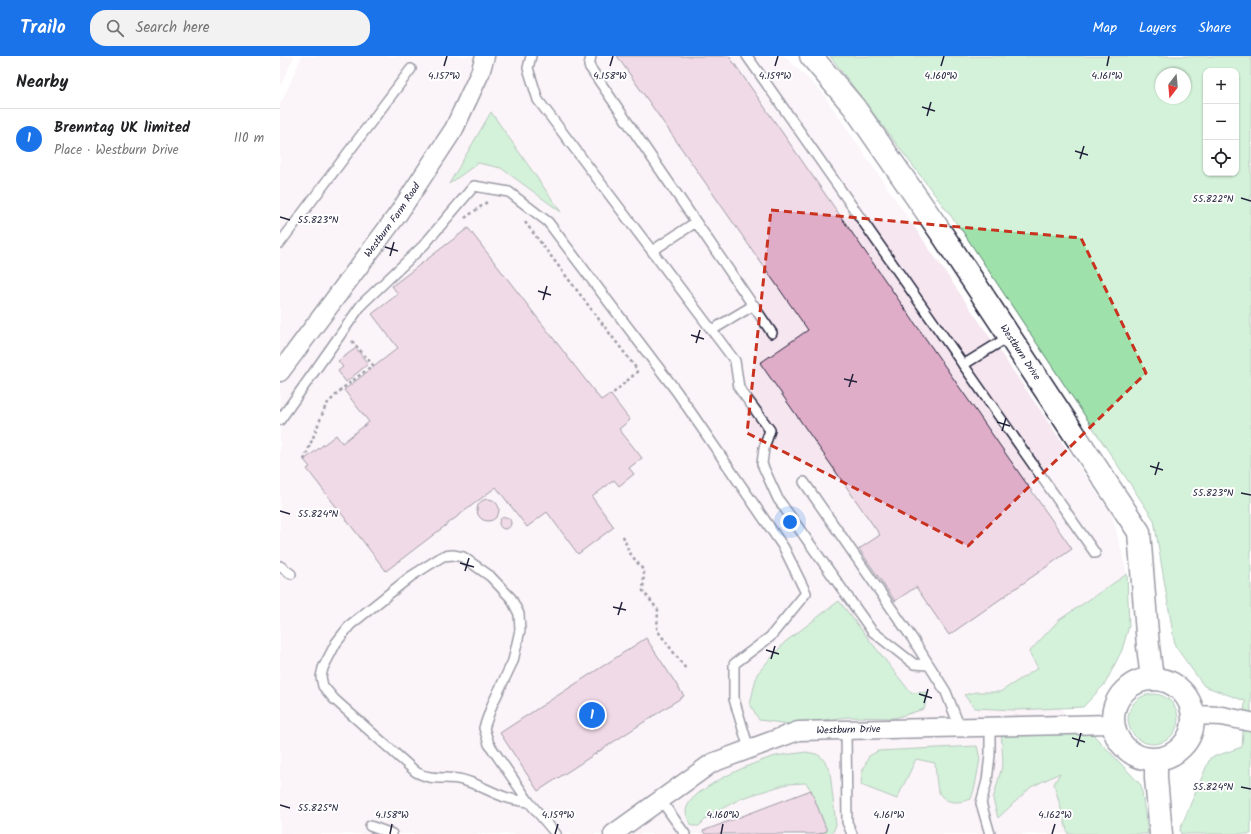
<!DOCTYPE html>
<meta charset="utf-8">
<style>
body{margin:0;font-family:Kalam,sans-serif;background:#f2f2f2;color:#202124}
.controls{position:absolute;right:12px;top:12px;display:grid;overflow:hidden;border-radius:8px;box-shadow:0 1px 3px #0004}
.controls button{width:36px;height:36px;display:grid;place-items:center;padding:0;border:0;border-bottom:1px solid #e0e0e0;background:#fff;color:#202124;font:20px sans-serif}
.compass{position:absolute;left:875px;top:12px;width:36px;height:36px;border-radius:50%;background:#fff;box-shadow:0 1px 3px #0004;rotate:196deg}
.you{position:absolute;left:510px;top:466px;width:14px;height:14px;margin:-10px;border:3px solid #fff;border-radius:50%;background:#1a73e8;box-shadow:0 0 0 6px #1a73e833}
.badge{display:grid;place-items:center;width:26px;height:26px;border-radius:50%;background:#1a73e8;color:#fff;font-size:13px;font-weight:700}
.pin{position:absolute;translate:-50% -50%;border:2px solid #fff;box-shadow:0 1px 4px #0006}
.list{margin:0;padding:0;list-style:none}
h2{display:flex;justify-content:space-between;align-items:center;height:52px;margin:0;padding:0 16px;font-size:17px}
h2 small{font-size:13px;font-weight:400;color:#757577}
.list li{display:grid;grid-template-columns:26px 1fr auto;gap:12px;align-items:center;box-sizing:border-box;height:60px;padding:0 16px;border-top:1px solid #e0e0e0}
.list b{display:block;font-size:15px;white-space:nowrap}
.list p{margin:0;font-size:13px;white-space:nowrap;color:#757577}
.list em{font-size:13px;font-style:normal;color:#757577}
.icon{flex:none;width:22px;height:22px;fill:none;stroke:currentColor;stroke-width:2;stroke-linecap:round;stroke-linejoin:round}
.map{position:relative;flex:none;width:971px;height:778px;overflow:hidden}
header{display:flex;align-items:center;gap:24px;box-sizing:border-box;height:56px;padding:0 20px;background:#1a73e8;color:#fff}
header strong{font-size:19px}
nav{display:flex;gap:22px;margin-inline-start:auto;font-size:14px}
.search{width:280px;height:36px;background:#f2f2f2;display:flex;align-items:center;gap:10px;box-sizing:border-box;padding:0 14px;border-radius:16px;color:#757577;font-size:15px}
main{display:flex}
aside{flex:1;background:#fff}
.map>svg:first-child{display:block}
.built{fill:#f6e6ef}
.green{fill:#9fe1ab;stroke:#608273;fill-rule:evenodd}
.building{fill:#e0adc9;stroke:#22223b}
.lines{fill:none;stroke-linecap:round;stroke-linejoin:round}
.service-casing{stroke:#22223b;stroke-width:12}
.minor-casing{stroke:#22223b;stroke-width:21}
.tertiary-casing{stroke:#22223b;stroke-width:25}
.path{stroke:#22223b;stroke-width:2.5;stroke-dasharray:3 3;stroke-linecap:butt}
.service{stroke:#fff;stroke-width:9}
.minor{stroke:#fff;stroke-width:18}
.tertiary{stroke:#fff;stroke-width:22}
.marked{fill:none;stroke:#c8321e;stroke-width:3;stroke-dasharray:8 5;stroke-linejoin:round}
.ticks{fill:none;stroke:#22223b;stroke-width:1.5}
.labels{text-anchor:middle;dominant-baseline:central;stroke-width:4;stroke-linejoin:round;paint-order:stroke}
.street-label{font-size:10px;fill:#22223b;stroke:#fff}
.ticks-label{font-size:10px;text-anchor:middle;fill:#22223b;stroke:#fff;stroke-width:4;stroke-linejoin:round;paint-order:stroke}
</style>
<header>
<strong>Trailo</strong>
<div class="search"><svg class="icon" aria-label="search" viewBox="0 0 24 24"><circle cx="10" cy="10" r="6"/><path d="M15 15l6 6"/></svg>Search here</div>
<nav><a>Map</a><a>Layers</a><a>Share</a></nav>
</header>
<main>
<aside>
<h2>Nearby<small></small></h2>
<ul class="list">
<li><span class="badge">1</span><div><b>Brenntag UK limited</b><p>Place · Westburn Drive</p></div><em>110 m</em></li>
</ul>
</aside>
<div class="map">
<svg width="971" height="778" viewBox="0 0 971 778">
<rect width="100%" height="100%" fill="#fff"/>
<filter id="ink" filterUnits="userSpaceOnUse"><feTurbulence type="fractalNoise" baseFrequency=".025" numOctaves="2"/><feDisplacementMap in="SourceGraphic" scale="8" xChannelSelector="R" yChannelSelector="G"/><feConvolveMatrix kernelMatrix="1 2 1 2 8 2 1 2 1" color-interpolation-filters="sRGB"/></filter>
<g filter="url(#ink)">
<path class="built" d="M 0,0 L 14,0 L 0,31 Z
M 22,0 L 504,0 L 541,35 L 832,459 L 847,518 L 779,564 L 749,596 L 807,696 L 828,778 L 0,778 L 0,47 L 3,43 Z"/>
<path class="green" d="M 550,0 L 971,0 L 971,778 L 901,778 L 900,773 L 930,702 L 962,691 L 965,645 L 924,630 L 895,590 L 874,464 L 683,176 ZM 926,15 L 956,15 L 956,117 L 926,117 ZM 881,18 L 905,18 L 905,42 L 881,42 Z
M 211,56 L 281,156 L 221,112 L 198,107 L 169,128 Z
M 847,518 L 849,570 L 842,594 L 825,628 L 803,651 L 735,654 L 695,652 L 684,639 L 696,636 L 720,636 L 758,612 L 749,596 L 779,564 Z
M 559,545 L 631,637 L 649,636 L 644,653 L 615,662 L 568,661 L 510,668 L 479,664 L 470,648 L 477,618 L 505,586 Z
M848 663a25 25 0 1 1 50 0a25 25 0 1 1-50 0Z
M 804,669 L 861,729 L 868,778 L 788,778 L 774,728 L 780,717 L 751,731 L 718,762 L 713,743 L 723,707 L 721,671 Z
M 697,690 L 700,703 L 695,730 L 691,743 C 680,747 665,749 659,736 C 656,732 656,713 655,707 L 636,703 L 617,743 L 581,729 L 582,716 L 589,700 L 598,695 Z
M 526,696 C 529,697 533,697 536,698 C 545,701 551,716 551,725 L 556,769 L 552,778 L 539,778 L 546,775 L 531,734 L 526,727 L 507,728 L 462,742 L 430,759 L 419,770 L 412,770 C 409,764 404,758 407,751 C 414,731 476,705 496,700 C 505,698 516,698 526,696 Z"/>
<path class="building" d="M 337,0 L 449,0 L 792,493 L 669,579 L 636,531 L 615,545 L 579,493 L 600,479 L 480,307 L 528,274 Z
M 188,172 L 321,344 L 330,338 L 350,364 L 339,373 L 362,402 L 349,412 L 354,418 L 339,430 L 334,424 L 312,441 L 334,471 L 298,498 L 267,456 L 247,471 L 216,431 L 106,515 L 27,413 L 30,411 L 24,404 L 56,379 L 62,387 L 89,366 L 64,334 L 118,292 L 92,258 L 118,238 L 112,230 Z
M 76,292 L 88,308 L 66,326 L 58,315 L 63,311 L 58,305 Z
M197 454a11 11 0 1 1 22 0a11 11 0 1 1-22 0Z
M219 467a6 6 0 1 1 12 0a6 6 0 1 1-12 0Z
M 366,582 L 404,640 L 258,735 L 220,677 Z
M 531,734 L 547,775 L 539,778 L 425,778 L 423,775 Z"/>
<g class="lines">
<defs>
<path id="service" d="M 251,0 L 248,12 L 258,44 L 455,305 L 459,332 L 490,374 L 484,392 L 482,408 L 498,443 L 592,575 L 634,608 L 648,609
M 311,0 L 309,10 L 492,277
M 467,0 L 815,497
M 0,187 L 131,13
M 372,195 L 416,166
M 432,274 L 474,249
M 683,309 L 730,280
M 0,364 L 82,248 L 144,189 L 194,130 L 229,136 L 268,166 L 397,336 L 504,492 L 526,537 L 490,581 L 454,608 L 454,643 L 469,693
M 524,426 L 632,582 L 666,636 L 680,672
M 0,510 L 11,518
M 566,674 L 567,766 L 572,778
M 380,743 L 405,778
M 249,746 C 242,745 234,744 228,742 C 211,737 196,726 178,723 C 163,721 149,724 136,716 L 54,643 L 43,630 L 41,621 L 43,612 L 56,587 L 70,569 L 130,521 L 163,500 L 173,499 L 183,501 L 210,520 L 231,542 L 239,558 L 240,574 L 233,605 L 212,649 L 204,672 L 209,688 L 249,746 L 276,778
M 90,770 L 112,778
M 710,778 L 701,747 L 707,725 L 710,699 L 710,671"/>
<g id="minor">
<path id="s1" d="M 0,316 L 118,158 L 174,73 L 200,17 L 205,0"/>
<path d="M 913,659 L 942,660 L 971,666"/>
<path id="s2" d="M 333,778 L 432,707 L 518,675 L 832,668"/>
</g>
<g id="tertiary">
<path id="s3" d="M 531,0 L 574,51 L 664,181 L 859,476 L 868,590 L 872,623"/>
<circle cx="873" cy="663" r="40"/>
<path d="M 876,704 L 876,722 L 881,778"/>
</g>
</defs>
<use href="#service" class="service-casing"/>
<use href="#minor" class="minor-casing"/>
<use href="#tertiary" class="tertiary-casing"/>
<path class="path" d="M 185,162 L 207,146
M 245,166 L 356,312 L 357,316 L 331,339
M 24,404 L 46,349 L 63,332 L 93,309 L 71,284
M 343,480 L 349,496 L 364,515 L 363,535 L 378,554 L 377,574 L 406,613"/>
<use href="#service" class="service"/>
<use href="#minor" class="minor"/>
<use href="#tertiary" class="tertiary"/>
</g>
</g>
<path d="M0 0H971V778H0ZM 491,154 L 801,182 L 866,317 L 688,490 L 467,377 Z" fill="#fff" fill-opacity=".55" fill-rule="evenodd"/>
<path class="marked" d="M 491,154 L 801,182 L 866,317 L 688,490 L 467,377 Z"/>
<path class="ticks" d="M 164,10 L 167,0M 330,10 L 333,0M 495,10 L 498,0M 661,10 L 664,0M 827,10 L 829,0M 642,51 L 655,55M 647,60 L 651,46M 795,95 L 808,99M 800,103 L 804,90M 961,142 L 971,145M 0,161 L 10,164M 105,191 L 118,195M 110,200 L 114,186M 258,235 L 271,239M 263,244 L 267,230M 411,279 L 424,283M 416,287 L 420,274M 564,323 L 577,326M 569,331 L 573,318M 717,366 L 730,370M 722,375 L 726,362M 870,410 L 883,414M 875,419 L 879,406M 961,437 L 971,439M 0,455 L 10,458M 180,507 L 194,511M 185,515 L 189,502M 333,551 L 346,554M 338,559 L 342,546M 486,594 L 499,598M 491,603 L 495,590M 639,638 L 652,642M 644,647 L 648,633M 792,682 L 805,686M 797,691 L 801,677M 961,731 L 971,733M 0,749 L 10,752M 110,778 L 112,768M 275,778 L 278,768M 441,778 L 443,768M 606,778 L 609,768M 772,778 L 775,768"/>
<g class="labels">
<g class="street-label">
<text stroke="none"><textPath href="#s1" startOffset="189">Westburn Farm Road</textPath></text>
<text stroke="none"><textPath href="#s3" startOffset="363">Westburn Drive</textPath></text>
<text stroke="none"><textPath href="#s2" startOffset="264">Westburn Drive</textPath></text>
</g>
</g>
<g class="ticks-label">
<text x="164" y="23">4.157°W</text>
<text x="330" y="23">4.158°W</text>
<text x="495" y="23">4.159°W</text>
<text x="661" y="23">4.160°W</text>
<text x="827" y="23">4.161°W</text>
<text x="933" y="146">55.822°N</text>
<text x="38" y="167">55.823°N</text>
<text x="933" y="440">55.823°N</text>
<text x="38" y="461">55.824°N</text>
<text x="933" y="734">55.824°N</text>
<text x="38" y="755">55.825°N</text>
<text x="112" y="762">4.158°W</text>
<text x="278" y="762">4.159°W</text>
<text x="443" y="762">4.160°W</text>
<text x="609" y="762">4.161°W</text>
<text x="775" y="762">4.162°W</text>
</g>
</svg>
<div class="controls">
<button>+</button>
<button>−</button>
<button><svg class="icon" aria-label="locate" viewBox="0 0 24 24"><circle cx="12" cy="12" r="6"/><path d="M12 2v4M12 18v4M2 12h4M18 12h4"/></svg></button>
</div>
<svg class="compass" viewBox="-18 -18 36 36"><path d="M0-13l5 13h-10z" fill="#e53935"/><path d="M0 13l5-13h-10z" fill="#757577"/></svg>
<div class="you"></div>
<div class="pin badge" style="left:312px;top:659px">1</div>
</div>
</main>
